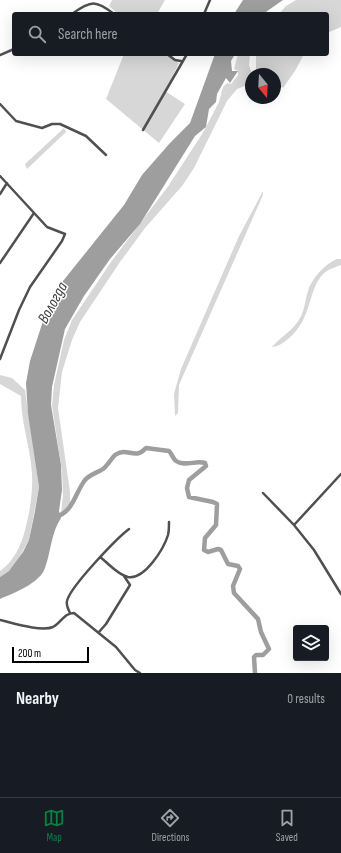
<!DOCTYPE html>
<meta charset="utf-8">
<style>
body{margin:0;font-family:"Sofia Sans Condensed",sans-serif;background:#20242c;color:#f1f3f6}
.controls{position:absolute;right:12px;bottom:12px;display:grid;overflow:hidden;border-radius:4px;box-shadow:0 4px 16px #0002}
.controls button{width:36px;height:36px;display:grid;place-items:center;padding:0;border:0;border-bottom:1px solid #363941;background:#171b24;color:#f1f3f6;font:20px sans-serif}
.compass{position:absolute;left:245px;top:68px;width:36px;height:36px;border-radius:50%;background:#171b24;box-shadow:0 4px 16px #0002;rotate:162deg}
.scale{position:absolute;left:12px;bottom:10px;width:77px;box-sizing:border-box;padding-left:4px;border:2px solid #000;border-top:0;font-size:11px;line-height:14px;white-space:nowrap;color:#000;-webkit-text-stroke:3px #fff;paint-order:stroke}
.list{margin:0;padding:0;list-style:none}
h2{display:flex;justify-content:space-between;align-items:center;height:52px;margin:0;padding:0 16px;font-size:17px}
h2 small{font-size:13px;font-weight:400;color:#9ea1a6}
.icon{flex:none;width:22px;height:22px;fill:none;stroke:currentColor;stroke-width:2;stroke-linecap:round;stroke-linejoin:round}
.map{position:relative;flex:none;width:341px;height:673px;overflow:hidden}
.search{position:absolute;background:#171b24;box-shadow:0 4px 16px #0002;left:12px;right:12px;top:12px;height:44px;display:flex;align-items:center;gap:10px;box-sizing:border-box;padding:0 14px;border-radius:4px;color:#9ea1a6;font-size:15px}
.sheet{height:124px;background:#171b24}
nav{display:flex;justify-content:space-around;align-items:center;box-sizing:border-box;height:56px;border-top:1px solid #363941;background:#171b24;font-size:11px;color:#9ea1a6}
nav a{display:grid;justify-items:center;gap:2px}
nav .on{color:#0b8043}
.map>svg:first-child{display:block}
.green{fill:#d7d7d7}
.water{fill:#9e9e9e}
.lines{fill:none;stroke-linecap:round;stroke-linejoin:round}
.river{stroke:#9e9e9e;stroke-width:4.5}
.minor{stroke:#505050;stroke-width:2.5}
.labels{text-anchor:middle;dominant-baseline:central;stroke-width:3;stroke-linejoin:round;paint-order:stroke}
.water-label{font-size:16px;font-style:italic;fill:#3f3f3f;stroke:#fff}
</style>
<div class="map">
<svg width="341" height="673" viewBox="0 0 341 673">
<rect width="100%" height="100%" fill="#fff"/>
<path class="green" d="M 112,0 L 165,0 L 157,14 L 118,14 L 109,6 Z
M 296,0 L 341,0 L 341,27 L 327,33 L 327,14 L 279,14 L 286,6 Z
M 124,54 L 166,54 L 179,63 L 165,91 L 185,104 L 159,143 L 106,99 Z
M 238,54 L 250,54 L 249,65 L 252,74 L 250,84 L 237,89 L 227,101 L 194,168 L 182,186 L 145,228 L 120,262 L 80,322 L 72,340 L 62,372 L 58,408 L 70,492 L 70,503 L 64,513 L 61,514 L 63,495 L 62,471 L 52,406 L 54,385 L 64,340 L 72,320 L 111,262 L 169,185 L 204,131 L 219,102 L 223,87 L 227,83 L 231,84 L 238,75 L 238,71 L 234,69 Z
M 256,54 L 304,54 L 295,71 L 283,88 L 275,83 L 275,74 L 262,74 L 256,70 Z
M 64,128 L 66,132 L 27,169 L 25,164 Z
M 263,191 L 263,195 L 179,385 L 178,413 L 175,416 L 174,394 L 181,369 L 239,236 Z
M 337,259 L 341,259 L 341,265 C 336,267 329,269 324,273 C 307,290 313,319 288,339 C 283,343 278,347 272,347 C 281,336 293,331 300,318 C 305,309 305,300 308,291 C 312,278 325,264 337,259 Z
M 0,375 L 12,378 L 25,390 L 39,487 L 29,540 L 16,563 L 9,571 L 0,577 L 0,571 C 14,561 21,546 25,530 C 31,508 34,485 31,463 C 28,441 21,419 21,396 L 0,384 Z"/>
<path class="water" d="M 243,0 L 283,0 L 263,14 L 234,14 Z
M 215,54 L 235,54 L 231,61 L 232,71 L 238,71 L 230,83 L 226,78 L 217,94 L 216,102 L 209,109 L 206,127 L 195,136 L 140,224 L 110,259 L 84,296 L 65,329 L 52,387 L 51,405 L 61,465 L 62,490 L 59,511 L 61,518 C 51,533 51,551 45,568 C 40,583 14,593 0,599 L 0,577 L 9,571 L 23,552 L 29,540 L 35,511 L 39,487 L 28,414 L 26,383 L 30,361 L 45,315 L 63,281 L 124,205 L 142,175 L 170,143 L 190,123 Z"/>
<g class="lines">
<path class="river" d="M 55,517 C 73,513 75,493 85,480 C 90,474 97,473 103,469 C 108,465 111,459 115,455 C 128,446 134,461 146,448 L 169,451 C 172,454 173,459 176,461 C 185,467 196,460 205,463 L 206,466 L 189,480 L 187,488 L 189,497 L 213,502 L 217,504 L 216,525 L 205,538 L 204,550 L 208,552 L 218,549 L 221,550 L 228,564 L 238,566 L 240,569 L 233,586 L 234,593 L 258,619 L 261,632 L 268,647 L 269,649 L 263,655 L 256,655 L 254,657 L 255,673"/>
<path class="minor" d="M 72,14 C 91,0 96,0 114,14
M 204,14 L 210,0
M 167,54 L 175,60 L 181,61
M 0,55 L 14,49
M 0,104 L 16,121 L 42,128 L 52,124 L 60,124 L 86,136 L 106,155
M 143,130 L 187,54
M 0,176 L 47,227 L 65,234 L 62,241 L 30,287 L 19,310 L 0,359
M 0,194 L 7,183
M 0,263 L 34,213
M 263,493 L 294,525 L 314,550 L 341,594
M 294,525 L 341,474
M 100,557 C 108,563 118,575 128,577 C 145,580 164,548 168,535 C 169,531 169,526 169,522
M 70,613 C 68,609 66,605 67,601 C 70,587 116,539 129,529
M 0,620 C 13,623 41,632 53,627 C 61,623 64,613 74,613 L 116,647 L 135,670 L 140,673
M 99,632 L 106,624 L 130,585 L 124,576"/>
</g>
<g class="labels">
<g class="water-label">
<text transform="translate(53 303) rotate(-61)">Вологда</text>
</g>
</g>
</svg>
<div class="controls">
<button><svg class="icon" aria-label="layers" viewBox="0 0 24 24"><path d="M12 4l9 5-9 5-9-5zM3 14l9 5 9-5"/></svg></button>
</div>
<svg class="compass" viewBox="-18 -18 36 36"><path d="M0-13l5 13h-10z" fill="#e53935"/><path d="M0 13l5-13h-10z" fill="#9ea1a6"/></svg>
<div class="scale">200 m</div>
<div class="search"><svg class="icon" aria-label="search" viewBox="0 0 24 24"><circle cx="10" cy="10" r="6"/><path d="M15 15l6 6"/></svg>Search here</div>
</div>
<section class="sheet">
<h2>Nearby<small>0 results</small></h2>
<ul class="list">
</ul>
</section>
<nav>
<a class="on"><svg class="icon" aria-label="map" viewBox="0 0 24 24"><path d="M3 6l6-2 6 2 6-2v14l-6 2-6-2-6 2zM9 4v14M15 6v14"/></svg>Map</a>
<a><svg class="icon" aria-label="directions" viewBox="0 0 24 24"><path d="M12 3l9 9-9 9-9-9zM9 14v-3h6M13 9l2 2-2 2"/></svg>Directions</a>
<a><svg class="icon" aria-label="saved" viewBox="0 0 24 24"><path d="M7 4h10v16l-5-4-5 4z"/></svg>Saved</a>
</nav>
